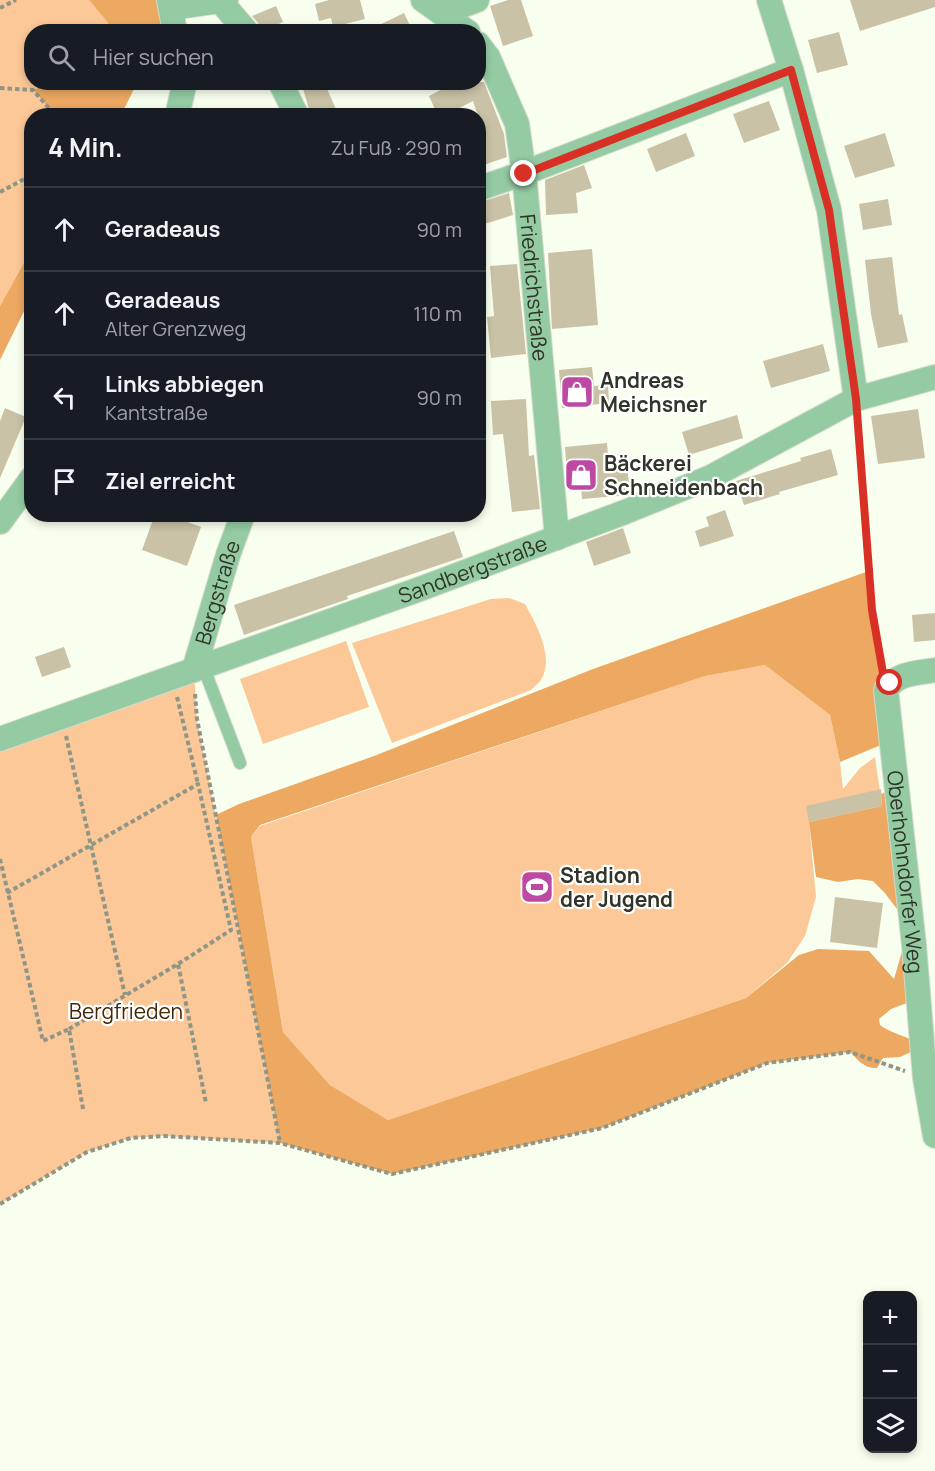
<!DOCTYPE html>
<html lang="de">
<meta charset="utf-8">
<style>
body{margin:0;font-family:Manrope,sans-serif;background:#20242c;color:#f1f3f6}
.controls{position:absolute;right:18px;bottom:18px;display:grid;overflow:hidden;border-radius:12px;box-shadow:0 3px 9px #0003}
.controls button{width:54px;height:54px;display:grid;place-items:center;padding:0;border:0;border-bottom:2px solid #363941;background:#171b24;color:#f1f3f6;font:30px sans-serif}
.stop{position:absolute;width:18px;height:18px;margin:-14px;border:4px solid #d93025;border-radius:50%;background:#fff}
.stop.end{background:#d93025;border-color:#fff;box-shadow:0 2px 6px #0008}
.list{margin:0;padding:0;list-style:none}
h2{display:flex;justify-content:space-between;align-items:center;height:78px;margin:0;padding:0 24px;font-size:26px}
h2 small{font-size:20px;font-weight:400;color:#9ea1a6}
.list li{display:grid;grid-template-columns:39px 1fr auto;gap:18px;align-items:center;box-sizing:border-box;height:84px;padding:0 24px;border-top:2px solid #363941}
.list b{display:block;font-size:22px;white-space:nowrap}
.list p{margin:0;font-size:20px;white-space:nowrap;color:#9ea1a6}
.list em{font-size:20px;font-style:normal;color:#9ea1a6}
.icon{flex:none;width:33px;height:33px;fill:none;stroke:currentColor;stroke-width:2;stroke-linecap:round;stroke-linejoin:round}
.map{position:relative;flex:none;width:935px;height:1471px;overflow:hidden}
.search{position:absolute;background:#171b24;box-shadow:0 3px 9px #0003;left:24px;top:24px;width:462px;height:66px;display:flex;align-items:center;gap:15px;box-sizing:border-box;padding:0 21px;border-radius:24px;color:#9ea1a6;font-size:22px}
.panel{position:absolute;background:#171b24;box-shadow:0 3px 9px #0003;left:24px;top:108px;width:462px;height:414px;border-radius:24px}
.map>svg:first-child{display:block}
.green{fill:#fcc897}
.forest{fill:#eda862}
.building{fill:#c9c2a6}
.lines{fill:none;stroke-linecap:round;stroke-linejoin:round}
.service-casing{stroke:#d4dacb;stroke-width:14}
.minor-casing{stroke:#d4dacb;stroke-width:26}
.path{stroke:#8f9587;stroke-width:4;stroke-dasharray:4.5 3;stroke-linecap:butt}
.service{stroke:#94cba3;stroke-width:12}
.minor{stroke:#94cba3;stroke-width:24}
.route{stroke:#d93025;stroke-width:8}
.labels{text-anchor:middle;dominant-baseline:central;stroke-width:4.5;stroke-linejoin:round;paint-order:stroke}
.street-label{font-size:21px;fill:#303429;stroke:#fff}
.poi-label{font-size:21px;font-weight:bold;fill:#303429;stroke:#fff;text-anchor:start}
.park-label{font-size:21px;fill:#422708;stroke:#fff}
</style>
<div class="map">
<svg width="935" height="1471" viewBox="0 0 935 1471">
<rect width="100%" height="100%" fill="#f8ffee"/>
<path class="green" d="M 0,0 L 89,0 L 108,23 L 105,31 L 32,32 L 32,82 L 51,83 L 33,90 L 56,115 L 32,116 L 31,175 L 16,183 L 31,181 L 31,250 L 0,306 Z
M 509,598 L 525,604 C 536,624 555,657 541,680 C 539,683 534,687 531,690 L 392,743 L 352,643 L 491,599 Z
M 346,641 L 369,707 L 263,744 L 240,679 Z
M 765,665 L 830,715 L 840,762 L 843,789 L 860,768 L 875,757 L 882,806 L 809,822 L 816,897 L 805,936 L 787,963 L 746,998 L 388,1120 L 330,1085 L 283,1032 L 251,837 L 260,826 L 705,676 Z
M 194,670 L 197,719 L 280,1143 L 164,1136 L 131,1138 L 87,1152 L 0,1204 L 0,739 Z"/>
<path class="forest" d="M 89,0 L 169,0 L 175,31 L 105,31 L 108,23 Z
M 182,82 L 183,90 L 136,85 L 121,115 L 56,116 L 33,90 L 51,83 Z
M 31,250 L 31,297 L 0,360 L 0,306 Z
M 866,572 L 869,611 L 882,671 L 874,685 L 881,745 L 840,762 L 830,715 L 765,665 L 705,676 L 260,825 L 251,837 L 283,1032 L 330,1085 L 388,1120 L 746,998 L 799,955 L 818,949 L 869,951 L 894,979 L 903,948 L 907,1003 L 891,1009 L 879,1019 L 880,1025 C 889,1032 902,1035 912,1040 L 911,1052 L 900,1057 L 883,1058 L 877,1068 C 865,1069 858,1060 850,1052 L 767,1063 L 602,1128 L 392,1174 L 280,1143 L 216,815 L 239,804 L 374,756 L 593,669 Z
M 893,790 L 906,907 L 897,909 L 884,892 L 873,881 L 858,879 L 838,882 L 816,877 L 809,822 L 882,806 L 881,794 Z"/>
<path class="building" d="M 329,0 L 360,0 L 365,19 L 333,27 L 331,18 L 319,21 L 315,4 Z
M 508,0 L 521,0 L 533,36 L 503,46 L 490,6 Z
M 850,0 L 935,0 L 935,7 L 860,31 Z
M 276,6 L 283,22 L 261,32 L 258,23 L 252,16 Z
M 404,13 L 413,32 L 365,32 Z
M 839,32 L 848,65 L 817,73 L 808,40 Z
M 301,82 L 324,82 L 339,116 L 311,116 Z
M 456,82 L 484,82 L 504,134 L 507,157 L 478,167 L 478,139 L 485,137 L 473,101 L 444,116 L 438,116 L 429,96 Z
M 769,101 L 780,130 L 744,143 L 733,114 Z
M 686,133 L 695,156 L 656,172 L 647,149 Z
M 885,133 L 895,166 L 855,178 L 844,146 Z
M 584,165 L 592,188 L 576,193 L 578,213 L 546,215 L 545,180 Z
M 509,193 L 513,215 L 478,226 L 478,203 Z
M 888,199 L 892,225 L 863,230 L 859,204 Z
M 592,249 L 598,325 L 552,329 L 548,253 Z
M 892,257 L 899,315 L 902,314 L 908,342 L 878,348 L 871,314 L 865,260 Z
M 517,264 L 526,354 L 491,358 L 487,317 L 494,316 L 490,266 Z
M 823,344 L 830,371 L 771,388 L 763,361 Z
M 592,367 L 594,386 L 608,385 L 609,403 L 562,408 L 559,370 Z
M 526,399 L 529,456 L 534,455 L 540,509 L 512,512 L 503,434 L 493,435 L 491,401 Z
M 5,408 L 26,417 L 0,478 L 0,421 Z
M 918,409 L 925,458 L 878,464 L 871,416 Z
M 737,415 L 743,438 L 689,455 L 682,432 Z
M 607,443 L 609,466 L 627,464 L 630,495 L 582,499 L 581,486 L 568,487 L 565,447 Z
M 831,449 L 838,475 L 779,492 L 780,494 L 744,505 L 736,481 L 801,461 L 800,458 Z
M 725,510 L 734,536 L 700,547 L 695,531 L 709,526 L 706,517 Z
M 155,514 L 166,514 L 201,527 L 187,566 L 142,550 Z
M 623,528 L 631,553 L 594,566 L 586,542 Z
M 454,531 L 463,557 L 347,596 L 348,599 L 244,635 L 234,605 Z
M 935,613 L 935,640 L 914,642 L 912,615 Z
M 64,647 L 71,667 L 42,677 L 35,657 Z
M 881,789 L 882,806 L 809,822 L 806,806 Z
M 835,897 L 883,903 L 877,948 L 830,942 Z"/>
<g class="lines">
<defs>
<path id="service" d="M 203,666 L 240,763"/>
<g id="minor">
<path d="M 169,0 L 175,32"/>
<path d="M 423,0 L 468,32"/>
<path d="M 769,0 L 791,70 L 829,210 L 856,399"/>
<path d="M 221,2 L 247,32"/>
<path d="M 171,8 L 226,0"/>
<path d="M 443,13 L 477,0"/>
<path id="s1" d="M 478,44 L 488,57 L 517,124 L 524,173 L 557,538"/>
<path d="M 280,82 L 297,116"/>
<path d="M 177,116 L 183,90 L 182,82"/>
<path d="M 478,189 L 524,173 L 791,70"/>
<path d="M 0,522 L 32,478"/>
<path id="s2" d="M 194,670 L 228,555 L 243,514"/>
<path id="s3" d="M 935,670 C 917,673 896,673 886,690 L 914,945 L 925,1078 L 935,1136"/>
<path id="s4" d="M 0,739 L 420,589 L 625,512 L 711,477 L 856,399 L 935,377"/>
</g>
</defs>
<use href="#service" class="service-casing"/>
<use href="#minor" class="minor-casing"/>
<path class="path" d="M 0,8 L 16,0
M 0,88 L 33,90 L 56,116
M 0,192 L 32,175
M 857,423 L 872,610 L 882,663
M 195,694 L 197,719 L 280,1143
M 177,697 L 198,784
M 66,736 L 125,995
M 0,859 L 43,1041 L 69,1029 L 83,1109
M 7,893 L 198,784 L 231,930 L 178,964
M 69,1029 L 178,964 L 206,1103
M 0,1204 L 87,1152 L 131,1138 L 164,1136 L 280,1143 L 392,1174 L 602,1128 L 767,1063 L 850,1052 L 905,1071"/>
<use href="#service" class="service"/>
<use href="#minor" class="minor"/>
</g>
<g class="lines">
<path class="route" d="M 524,174 L 791,70 L 829,210 L 856,399 L 872,610 L 883,673 L 890,683"/>
</g>
<defs>
<symbol id="shop-square" viewBox="-11 -11 22 22"><rect x="-9" y="-9" width="18" height="18" rx="4" fill="#bd49a3" stroke="#fff"/><path d="M-5-2.5h2.3a2.7 3.5 0 0 1 5.4 0H5L5.5 6h-11ZM-1.5-2.5h3a1.5 2.3 0 0 0-3 0Z" fill="#fff"/></symbol>
<symbol id="stadium-square" viewBox="-11 -11 22 22"><rect x="-9" y="-9" width="18" height="18" rx="4" fill="#bd49a3" stroke="#fff"/><path d="M0-5a6.5 5 0 1 0 0 10a6.5 5 0 1 0 0-10ZM-3.5-1.8h7v3.6h-7Z" fill="#fff"/></symbol>
</defs>
<g fill-rule="evenodd">
<use href="#shop-square" x="558" y="373" width="38" height="38"/>
<use href="#shop-square" x="562" y="456" width="38" height="38"/>
<use href="#stadium-square" x="518" y="868" width="38" height="38"/>
</g>
<g class="labels">
<g class="street-label">
<text stroke="none"><textPath href="#s1" startOffset="254">Friedrichstraße</textPath></text>
<text stroke="none"><textPath href="#s4" startOffset="502">Sandbergstraße</textPath></text>
<text stroke="none"><textPath href="#s2" startOffset="81">Bergstraße</textPath></text>
<text stroke="none"><textPath href="#s3" startOffset="238">Oberhohndorfer Weg</textPath></text>
</g>
<g class="poi-label">
<text x="600" y="380">Andreas<tspan x="600" dy="24">Meichsner</tspan></text>
<text x="604" y="463">Bäckerei<tspan x="604" dy="24">Schneidenbach</tspan></text>
<text x="560" y="875">Stadion<tspan x="560" dy="24">der Jugend</tspan></text>
</g>
<g class="park-label">
<text x="126" y="1011">Bergfrieden</text>
</g>
</g>
</svg>
<div class="controls">
<button>+</button>
<button>−</button>
<button><svg class="icon" aria-label="layers" viewBox="0 0 24 24"><path d="M12 4l9 5-9 5-9-5zM3 14l9 5 9-5"/></svg></button>
</div>
<div class="stop" style="left:890px;top:683px"></div>
<div class="stop end" style="left:524px;top:174px"></div>
<div class="search"><svg class="icon" aria-label="search" viewBox="0 0 24 24"><circle cx="10" cy="10" r="6"/><path d="M15 15l6 6"/></svg>Hier suchen</div>
<section class="panel">
<h2>4 Min.<small>Zu Fuß · 290 m</small></h2>
<ul class="list">
<li><svg class="icon" aria-label="ahead" viewBox="0 0 24 24"><path d="M12 20V5M6 11l6-6 6 6"/></svg><div><b>Geradeaus</b></div><em>90 m</em></li>
<li><svg class="icon" aria-label="ahead" viewBox="0 0 24 24"><path d="M12 20V5M6 11l6-6 6 6"/></svg><div><b>Geradeaus</b><p>Alter Grenzweg</p></div><em>110 m</em></li>
<li><svg class="icon" aria-label="left" viewBox="0 0 24 24"><path d="M17 20v-9H6M10 6l-5 5 5 5"/></svg><div><b>Links abbiegen</b><p>Kantstraße</p></div><em>90 m</em></li>
<li><svg class="icon" aria-label="arrive" viewBox="0 0 24 24"><path d="M6 21V4h12l-3 4 3 4H6"/></svg><div><b>Ziel erreicht</b></div></li>
</ul>
</section>
</div>
